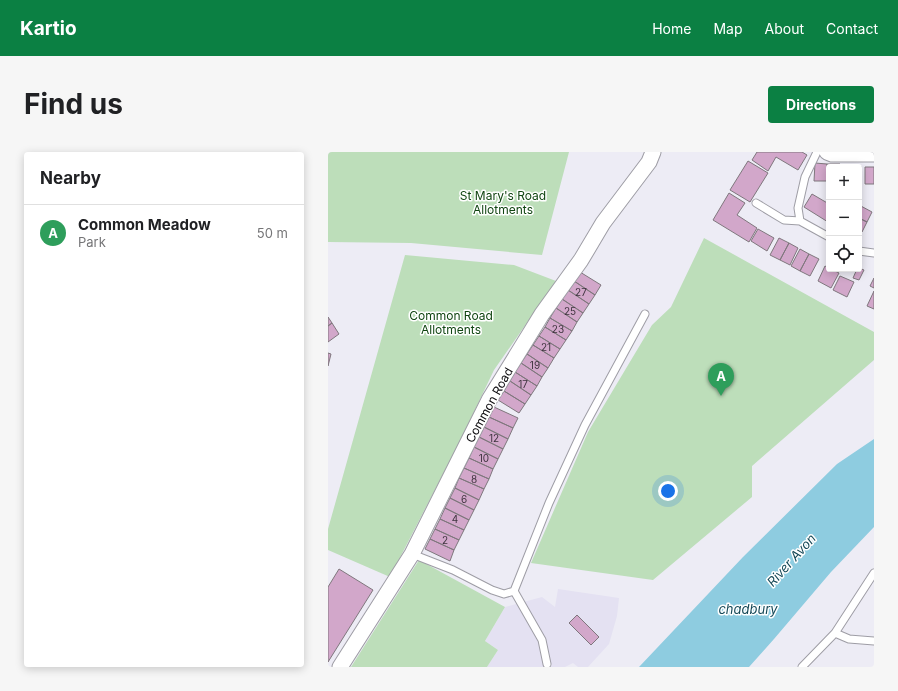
<!DOCTYPE html>
<meta charset="utf-8">
<style>
body{margin:0;font-family:Inter,sans-serif;background:#f6f6f6;color:#202124}
.controls{position:absolute;right:12px;top:12px;display:grid;overflow:hidden;border-radius:4px;box-shadow:0 2px 10px #0003}
.controls button{width:36px;height:36px;display:grid;place-items:center;padding:0;border:0;border-bottom:1px solid #e0e0e0;background:#fff;color:#202124;font:20px sans-serif}
.you{position:absolute;left:340px;top:339px;width:14px;height:14px;margin:-10px;border:3px solid #fff;border-radius:50%;background:#1a73e8;box-shadow:0 0 0 6px #1a73e833}
.badge{display:grid;place-items:center;width:26px;height:26px;border-radius:50%;background:#0b8043;color:#fff;font-size:13px;font-weight:700}
.pin{position:absolute;translate:-50% -33px;filter:drop-shadow(0 1px 2px #0008)}
.pin::after{content:'';position:absolute;top:21px;width:14px;height:12px;background:inherit;clip-path:polygon(0 0,100% 0,50% 100%)}
.list{margin:0;padding:0;list-style:none}
h2{display:flex;justify-content:space-between;align-items:center;height:52px;margin:0;padding:0 16px;font-size:17px}
h2 small{font-size:13px;font-weight:400;color:#757577}
.list li{display:grid;grid-template-columns:26px 1fr auto;gap:12px;align-items:center;box-sizing:border-box;height:56px;padding:0 16px;border-top:1px solid #e0e0e0}
.list b{display:block;font-size:15px;white-space:nowrap}
.list p{margin:0;font-size:13px;white-space:nowrap;color:#757577}
.list em{font-size:13px;font-style:normal;color:#757577}
.icon{flex:none;width:22px;height:22px;fill:none;stroke:currentColor;stroke-width:2;stroke-linecap:round;stroke-linejoin:round}
.map{position:relative;flex:none;width:546px;height:515px;overflow:hidden;border-radius:4px}
header{display:flex;align-items:center;gap:24px;box-sizing:border-box;height:56px;padding:0 20px;background:#0b8043;color:#fff}
header strong{font-size:19px}
nav{display:flex;gap:22px;margin-inline-start:auto;font-size:14px}
.intro{display:flex;align-items:center;justify-content:space-between;box-sizing:border-box;height:96px;padding:0 24px}
h1{margin:0;font-size:28px}
.button{padding:10px 18px;border-radius:4px;background:#0b8043;color:#fff;font-size:14px;font-weight:700}
main{display:flex;gap:24px;padding:0 24px}
aside{flex:1;background:#fff;border-radius:4px;box-shadow:0 2px 10px #0003}
.map>svg:first-child{display:block}
.built{fill:#e4e1f2}
.green{fill:#bddeba}
.water{fill:#8ecce0}
.building{fill:#d2a7ca;stroke:#7f777d}
.lines{fill:none;stroke-linecap:round;stroke-linejoin:round}
.lane-casing{stroke:#9e9da5;stroke-width:9}
.street-casing{stroke:#9e9da5;stroke-width:17}
.lane{stroke:#fff;stroke-width:7}
.street{stroke:#fff;stroke-width:15}
.labels{text-anchor:middle;dominant-baseline:central;stroke-width:3;stroke-linejoin:round;paint-order:stroke}
.number-label{font-size:10px;fill:#3e333e}
.park-label{font-size:12px;fill:#104511;stroke:#fff}
.street-label{font-size:12px;fill:#0d0c0f;stroke:#fff}
.water-label{font-size:13px;font-style:italic;fill:#154958;stroke:#fff}
</style>
<header>
<strong>Kartio</strong>
<nav><a>Home</a><a>Map</a><a>About</a><a>Contact</a></nav>
</header>
<div class="intro"><h1>Find us</h1><a class="button">Directions</a></div>
<main>
<aside>
<h2>Nearby<small></small></h2>
<ul class="list">
<li><span class="badge" style="background:#2e9e5b">A</span><div><b>Common Meadow</b><p>Park</p></div><em>50 m</em></li>
</ul>
</aside>
<div class="map">
<svg width="546" height="515" viewBox="0 0 546 515">
<rect width="100%" height="100%" fill="#edecf5"/>
<path class="built" d="M 230,437 L 291,446 L 289,464 L 281,492 L 260,515 L 250,515 L 245,511 L 237,515 L 159,515 L 170,498 L 157,489 L 177,455 L 214,445 L 227,455 Z"/>
<path class="green" d="M 0,0 L 241,0 L 214,103 L 83,91 L 0,90 Z
M 376,86 L 546,180 L 546,208 L 424,314 L 424,345 L 325,428 L 203,411 L 260,280 L 324,173 L 343,155 Z
M 77,103 L 186,113 L 228,129 L 166,218 L 133,287 L 62,425 L 0,398 L 0,377 Z
M 91,408 L 177,455 L 157,489 L 170,498 L 159,515 L 23,515 Z"/>
<path class="water" d="M 546,287 L 546,375 L 503,420 L 446,487 L 421,515 L 311,515 L 415,405 L 509,312 Z"/>
<path class="building" d="M 429,0 L 474,0 L 479,3 L 470,18 L 448,5 L 440,19 L 424,8 Z
M 420,9 L 440,21 L 422,50 L 402,38 Z
M 487,11 L 499,12 L 499,29 L 486,29 Z
M 499,12 L 512,12 L 512,15 L 501,15 L 501,29 L 499,29 Z
M 519,14 L 533,14 L 533,31 L 531,31 L 531,15 L 519,15 Z
M 537,15 L 546,15 L 546,32 L 537,32 Z
M 401,41 L 417,51 L 409,63 L 429,76 L 421,90 L 385,68 Z
M 484,42 L 501,52 L 500,70 L 476,55 Z
M 531,53 L 544,60 L 539,70 L 531,66 Z
M 531,66 L 539,70 L 534,80 L 531,78 Z
M 430,77 L 446,86 L 439,99 L 423,89 Z
M 451,86 L 461,91 L 452,108 L 442,103 Z
M 461,91 L 470,96 L 462,113 L 452,108 Z
M 472,97 L 481,102 L 472,119 L 463,114 Z
M 481,102 L 491,107 L 482,124 L 472,119 Z
M 497,114 L 511,121 L 503,136 L 490,129 Z
M 531,116 L 536,118 L 531,128 L 525,126 L 529,117 Z
M 252,120 L 273,133 L 267,143 L 246,129 Z
M 512,124 L 526,130 L 519,145 L 505,138 Z
M 546,126 L 546,136 L 542,134 Z
M 246,129 L 267,143 L 261,152 L 240,138 Z
M 240,138 L 261,152 L 255,161 L 234,147 Z
M 546,139 L 546,157 L 539,154 Z
M 234,147 L 255,161 L 249,170 L 228,156 Z
M 228,156 L 249,170 L 244,179 L 222,166 Z
M 0,165 L 4,171 L 0,174 Z
M 222,166 L 244,179 L 238,188 L 217,175 Z
M 4,171 L 11,182 L 0,190 L 0,174 Z
M 217,175 L 238,188 L 232,197 L 211,184 Z
M 211,184 L 232,197 L 226,206 L 205,193 Z
M 205,193 L 226,206 L 220,216 L 199,202 Z
M 0,201 L 3,202 L 0,214 Z
M 199,202 L 220,216 L 214,225 L 193,211 Z
M 193,211 L 214,225 L 209,234 L 187,220 Z
M 187,220 L 209,234 L 203,243 L 182,229 Z
M 182,229 L 203,243 L 197,252 L 176,239 Z
M 176,239 L 197,252 L 191,261 L 170,248 Z
M 166,255 L 190,266 L 185,276 L 161,265 Z
M 161,265 L 185,276 L 180,287 L 156,275 Z
M 156,275 L 180,287 L 175,297 L 151,285 Z
M 151,285 L 175,297 L 170,307 L 146,295 Z
M 146,295 L 170,307 L 165,317 L 141,306 Z
M 141,306 L 165,317 L 161,327 L 136,316 Z
M 136,316 L 161,327 L 156,337 L 131,326 Z
M 131,326 L 156,337 L 151,348 L 127,336 Z
M 127,336 L 151,348 L 146,358 L 122,346 Z
M 122,346 L 146,358 L 141,368 L 117,356 Z
M 117,356 L 141,368 L 136,378 L 112,367 Z
M 112,367 L 136,378 L 131,388 L 107,377 Z
M 107,377 L 131,388 L 126,398 L 102,387 Z
M 102,387 L 126,398 L 122,409 L 97,397 Z
M 11,417 L 45,438 L 0,510 L 0,435 Z
M 249,463 L 271,485 L 263,493 L 241,471 Z"/>
<g class="lines">
<defs>
<path id="lane" d="M 489,0 L 477,25 L 470,56 L 472,69 L 501,85
M 428,51 L 456,68 L 472,69
M 531,99 L 546,101
M 84,402 L 125,418 L 164,438 L 176,442 L 186,439 L 221,351 L 257,273 L 317,162
M 186,439 L 214,488 L 219,512
M 507,481 L 521,487 L 546,489
M 474,515 L 507,481 L 546,421"/>
<path id="street" d="M 499,0 L 504,2 L 546,2
M 12,515 L 84,402 L 161,248 L 214,162 L 253,108 L 275,71 L 321,10 L 325,0"/>
</defs>
<use href="#lane" class="lane-casing"/>
<use href="#street" class="street-casing"/>
<use href="#lane" class="lane"/>
<use href="#street" class="street"/>
</g>
<g class="labels">
<g class="number-label">
<text x="253" y="140">27</text>
<text x="242" y="159">25</text>
<text x="230" y="177">23</text>
<text x="218" y="195">21</text>
<text x="207" y="213">19</text>
<text x="195" y="232">17</text>
<text x="166" y="286">12</text>
<text x="156" y="306">10</text>
<text x="146" y="327">8</text>
<text x="136" y="347">6</text>
<text x="127" y="367">4</text>
<text x="117" y="388">2</text>
</g>
<g class="park-label">
<text x="175" y="43">St Mary's Road<tspan x="175" dy="14">Allotments</tspan></text>
<text x="123" y="163">Common Road<tspan x="123" dy="14">Allotments</tspan></text>
</g>
<g class="street-label">
<text transform="translate(161 253) rotate(-61)">Common Road</text>
</g>
<g class="water-label">
<text transform="translate(463 408) rotate(-48)">River Avon</text>
<text x="420" y="457">chadbury</text>
</g>
</g>
</svg>
<div class="controls">
<button>+</button>
<button>−</button>
<button><svg class="icon" aria-label="locate" viewBox="0 0 24 24"><circle cx="12" cy="12" r="6"/><path d="M12 2v4M12 18v4M2 12h4M18 12h4"/></svg></button>
</div>
<div class="you"></div>
<div class="pin badge" style="left:393px;top:244px;background:#2e9e5b">A</div>
</div>
</main>
